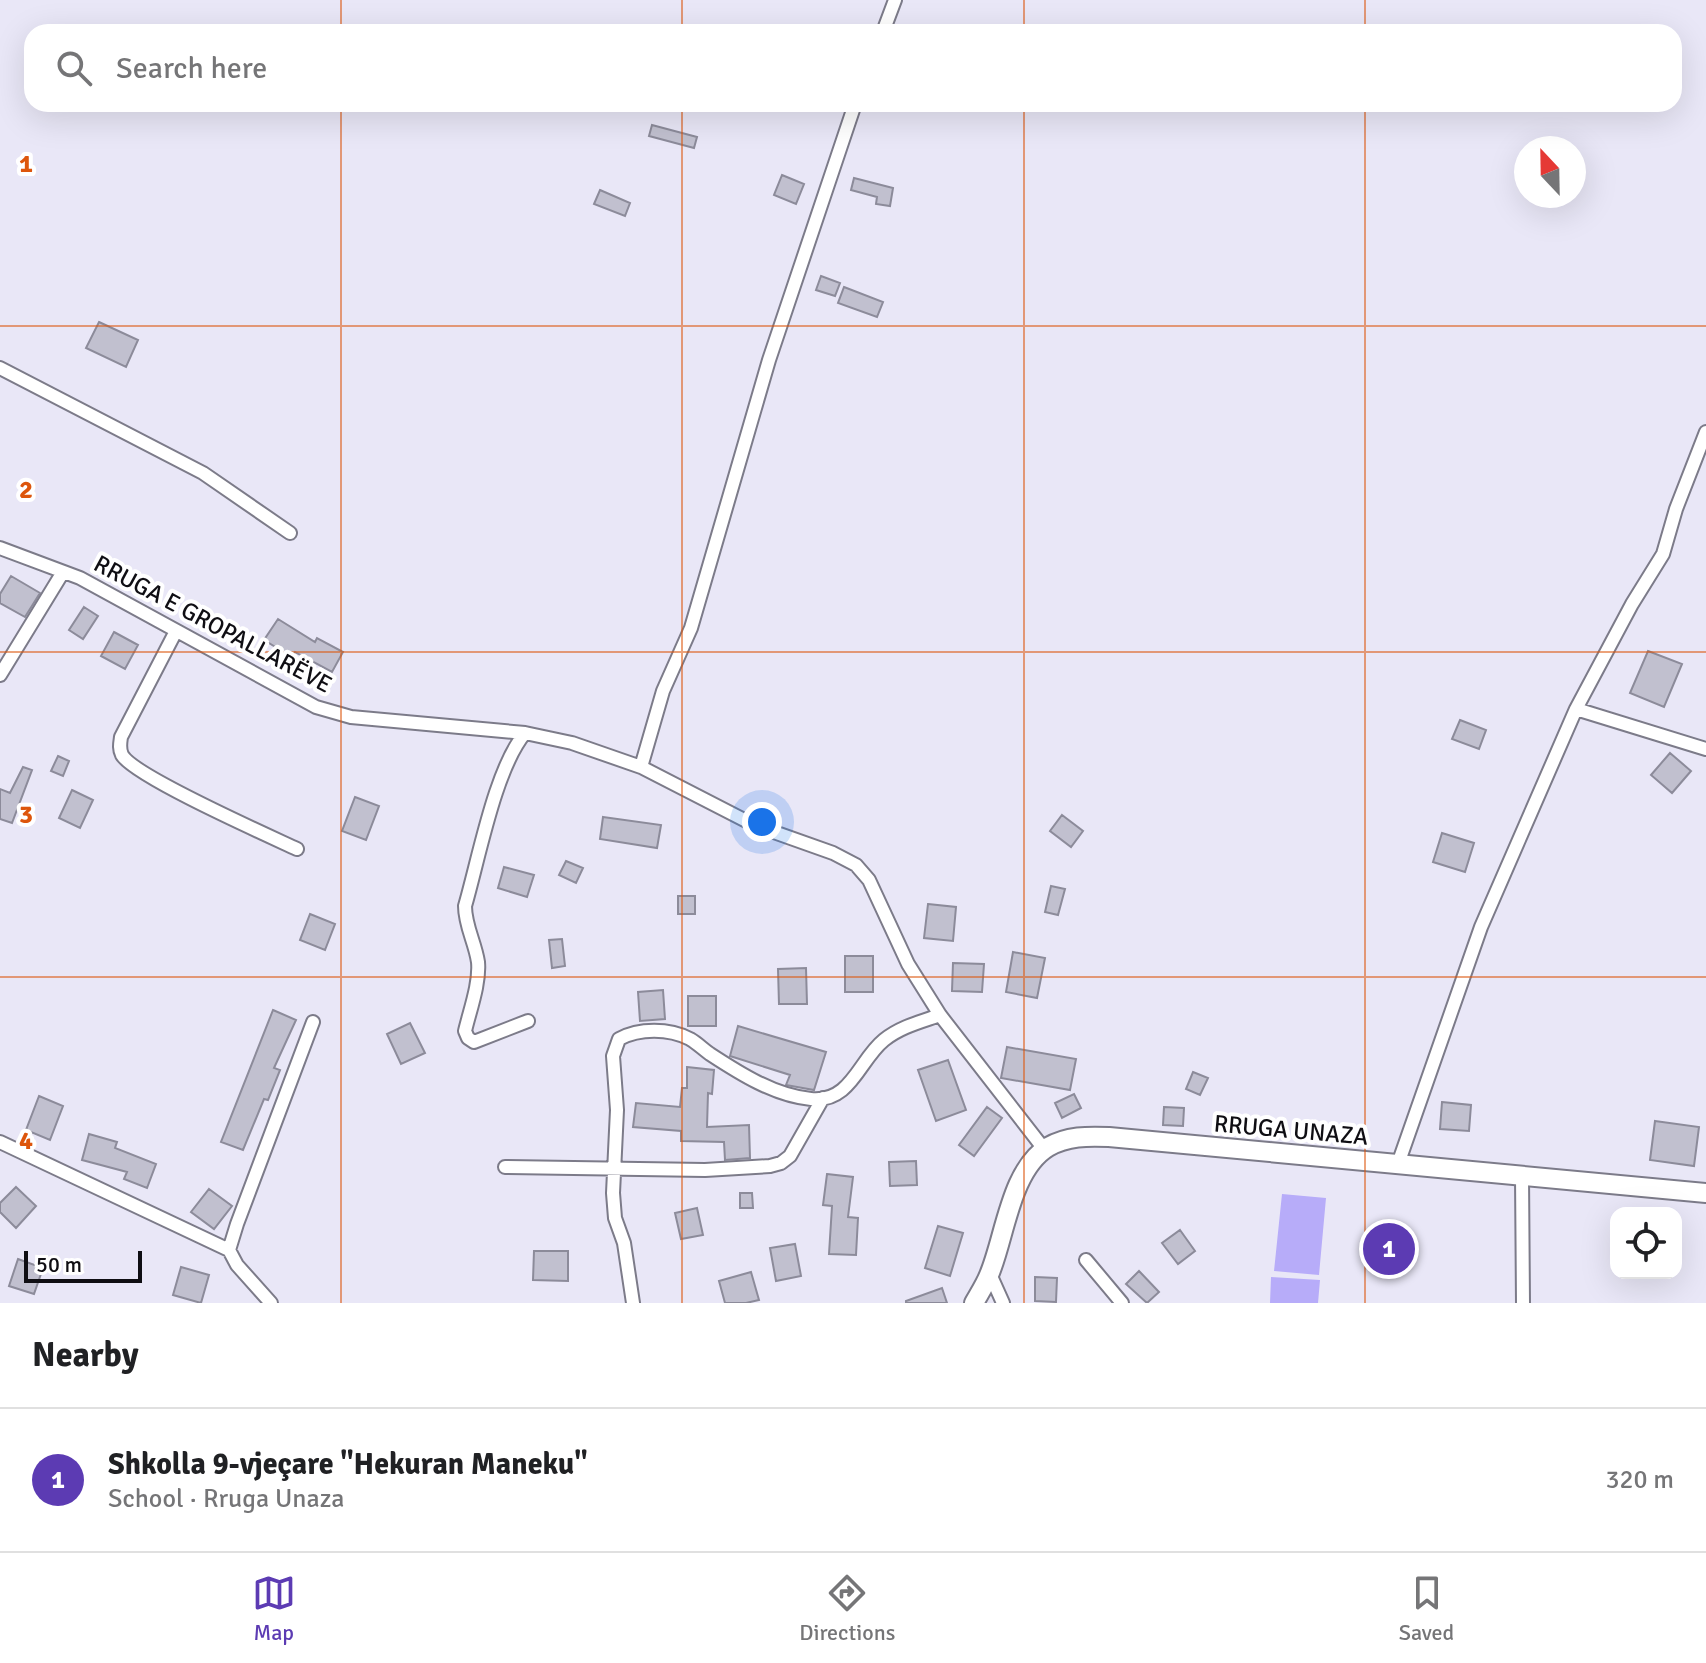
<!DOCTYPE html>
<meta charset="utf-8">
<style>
body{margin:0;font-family:Signika,sans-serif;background:#f2f2f2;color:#202124}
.controls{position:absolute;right:24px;bottom:24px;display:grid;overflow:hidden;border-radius:16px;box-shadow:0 8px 32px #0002}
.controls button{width:72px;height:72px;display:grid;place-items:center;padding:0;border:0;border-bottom:2px solid #e0e0e0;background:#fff;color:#202124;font:40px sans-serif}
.compass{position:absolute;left:1514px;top:136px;width:72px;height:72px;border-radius:50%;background:#fff;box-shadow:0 8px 32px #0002;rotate:338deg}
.scale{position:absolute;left:24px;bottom:20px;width:118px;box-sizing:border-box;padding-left:8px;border:4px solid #0f0e13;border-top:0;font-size:22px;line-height:28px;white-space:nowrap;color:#0f0e13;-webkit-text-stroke:6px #fff;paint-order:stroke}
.you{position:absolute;left:762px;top:822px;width:28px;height:28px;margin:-20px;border:6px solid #fff;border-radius:50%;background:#1a73e8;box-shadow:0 0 0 12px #1a73e833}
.badge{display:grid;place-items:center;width:52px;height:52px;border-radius:50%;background:#5c3bb3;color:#fff;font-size:26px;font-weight:700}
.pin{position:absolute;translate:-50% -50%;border:4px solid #fff;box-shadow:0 2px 8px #0006}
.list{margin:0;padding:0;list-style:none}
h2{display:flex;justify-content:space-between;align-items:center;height:104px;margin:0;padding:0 32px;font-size:34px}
h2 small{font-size:26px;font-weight:400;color:#757577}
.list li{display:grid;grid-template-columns:52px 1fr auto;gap:24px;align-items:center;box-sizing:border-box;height:144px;padding:0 32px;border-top:2px solid #e0e0e0}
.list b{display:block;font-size:30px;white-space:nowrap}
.list p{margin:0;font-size:26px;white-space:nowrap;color:#757577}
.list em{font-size:26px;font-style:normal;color:#757577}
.icon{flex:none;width:44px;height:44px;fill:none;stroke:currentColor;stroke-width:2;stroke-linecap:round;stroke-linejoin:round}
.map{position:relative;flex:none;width:1706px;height:1303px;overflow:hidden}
.search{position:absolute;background:#fff;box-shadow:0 8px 32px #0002;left:24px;right:24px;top:24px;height:88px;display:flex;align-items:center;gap:20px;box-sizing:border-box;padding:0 28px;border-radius:24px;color:#757577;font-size:30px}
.sheet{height:248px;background:#fff}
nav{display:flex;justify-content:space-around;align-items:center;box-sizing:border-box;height:112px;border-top:2px solid #e0e0e0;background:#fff;font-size:22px;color:#757577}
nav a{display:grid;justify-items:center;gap:4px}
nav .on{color:#5c3bb3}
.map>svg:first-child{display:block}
.green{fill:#b7acf9}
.building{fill:#c1c0cf;stroke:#8c8b9a;stroke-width:2}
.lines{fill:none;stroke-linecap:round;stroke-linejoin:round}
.minor-casing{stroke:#7c7b89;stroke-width:16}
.secondary-casing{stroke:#7c7b89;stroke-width:22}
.minor{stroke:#fff;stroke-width:12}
.secondary{stroke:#fff;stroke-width:18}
.grid{fill:none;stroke:#dd550c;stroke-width:2;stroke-opacity:0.55}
.labels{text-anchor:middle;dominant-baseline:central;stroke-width:8;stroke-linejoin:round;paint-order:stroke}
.street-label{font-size:24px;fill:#0f0e13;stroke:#fff}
.grid-label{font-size:26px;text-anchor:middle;font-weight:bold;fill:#dd550c;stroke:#fff;stroke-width:8;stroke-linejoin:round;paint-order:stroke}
</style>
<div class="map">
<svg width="1706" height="1303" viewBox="0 0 1706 1303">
<rect width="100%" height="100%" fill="#e9e7f7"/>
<path class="green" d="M 1282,1194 L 1326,1198 L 1319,1275 L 1274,1271 Z
M 1271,1277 L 1320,1280 L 1318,1303 L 1270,1303 Z"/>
<path class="building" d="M 652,125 L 697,137 L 694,148 L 649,136 Z
M 782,175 L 804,184 L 796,204 L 774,195 Z
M 854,178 L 893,188 L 890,206 L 876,204 L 877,197 L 851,190 Z
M 600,190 L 630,203 L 625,216 L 594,204 Z
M 821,276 L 840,283 L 835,296 L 816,290 Z
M 844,287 L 883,302 L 877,317 L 838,303 Z
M 99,322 L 138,340 L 126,367 L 86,348 Z
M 11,576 L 40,593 L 25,617 L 0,603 L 0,594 Z
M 84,607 L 98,616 L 83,639 L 69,630 Z
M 278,619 L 315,642 L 317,638 L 343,652 L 332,672 L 295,652 L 292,657 L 264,640 Z
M 114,632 L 138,645 L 125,669 L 101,656 Z
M 1648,651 L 1682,664 L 1664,707 L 1630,693 Z
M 1460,720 L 1486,730 L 1479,749 L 1452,739 Z
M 1670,753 L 1691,771 L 1672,793 L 1651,775 Z
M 58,756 L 69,761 L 63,776 L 51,771 Z
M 23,767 L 32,770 L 12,823 L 0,819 L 0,789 L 10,793 Z
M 72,790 L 93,800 L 80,828 L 59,818 Z
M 355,797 L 379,806 L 366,840 L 342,831 Z
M 1062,815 L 1083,831 L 1071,847 L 1050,831 Z
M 603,817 L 661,825 L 657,848 L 600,839 Z
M 1442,833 L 1474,843 L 1465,872 L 1433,862 Z
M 566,861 L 583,868 L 576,883 L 559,875 Z
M 504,867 L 534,875 L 527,897 L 498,888 Z
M 1051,886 L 1065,889 L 1058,915 L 1045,912 Z
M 678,896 L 695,896 L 695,914 L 678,914 Z
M 928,904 L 956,907 L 953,941 L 924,938 Z
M 310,914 L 335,924 L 325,950 L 300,940 Z
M 562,939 L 565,966 L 552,968 L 549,940 Z
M 1013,952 L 1045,958 L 1037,998 L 1006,992 Z
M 845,956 L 873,956 L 873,992 L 845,992 Z
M 953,963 L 984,964 L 982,992 L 952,991 Z
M 806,968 L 807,1004 L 779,1004 L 778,969 Z
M 663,990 L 665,1019 L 640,1021 L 638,992 Z
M 688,996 L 716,996 L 716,1026 L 688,1026 Z
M 273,1010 L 296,1020 L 274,1068 L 280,1070 L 268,1100 L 264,1099 L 243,1150 L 221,1142 Z
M 410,1023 L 425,1053 L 401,1064 L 387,1034 Z
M 738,1026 L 826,1052 L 814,1090 L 786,1085 L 790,1075 L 730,1056 Z
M 1007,1047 L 1076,1059 L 1070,1090 L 1001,1078 Z
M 948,1060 L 966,1110 L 936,1121 L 918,1070 Z
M 687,1067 L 714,1070 L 712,1094 L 708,1093 L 707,1127 L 749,1125 L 750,1158 L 725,1160 L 724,1142 L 681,1141 L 681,1131 L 633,1127 L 636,1103 L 680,1107 L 682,1088 L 687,1088 Z
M 1193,1072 L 1208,1078 L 1200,1095 L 1186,1089 Z
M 1074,1094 L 1081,1108 L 1062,1118 L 1055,1103 Z
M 39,1096 L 63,1106 L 50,1140 L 26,1130 Z
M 1442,1102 L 1471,1105 L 1469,1131 L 1440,1129 Z
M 987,1107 L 1002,1118 L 974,1156 L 959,1145 Z
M 1164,1107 L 1184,1108 L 1183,1126 L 1163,1125 Z
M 1655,1121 L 1699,1127 L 1694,1166 L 1650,1160 Z
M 89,1134 L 117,1142 L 115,1148 L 156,1164 L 147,1188 L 124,1179 L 127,1172 L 82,1160 Z
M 916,1161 L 917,1185 L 890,1186 L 889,1162 Z
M 827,1174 L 853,1177 L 848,1217 L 858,1218 L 856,1255 L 829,1254 L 832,1206 L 823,1205 Z
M 16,1187 L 36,1206 L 16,1228 L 0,1212 L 0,1203 Z
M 209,1189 L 232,1206 L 214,1229 L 191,1212 Z
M 740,1193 L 752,1193 L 753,1208 L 740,1208 Z
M 697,1208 L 703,1235 L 681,1239 L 675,1213 Z
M 938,1226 L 963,1233 L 950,1276 L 925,1268 Z
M 1180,1230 L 1195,1251 L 1178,1264 L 1162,1243 Z
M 795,1244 L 801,1276 L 776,1281 L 770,1248 Z
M 534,1251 L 568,1251 L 568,1281 L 533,1280 Z
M 18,1259 L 43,1268 L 34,1294 L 9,1286 Z
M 181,1267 L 209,1275 L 201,1303 L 173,1295 Z
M 1139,1271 L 1159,1292 L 1147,1303 L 1126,1284 Z
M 751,1272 L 759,1300 L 746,1303 L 725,1303 L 719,1281 Z
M 1035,1277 L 1057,1278 L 1056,1302 L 1035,1301 Z
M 942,1288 L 947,1303 L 906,1303 L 906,1301 Z"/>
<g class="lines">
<defs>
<path id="minor" d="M 883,32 L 895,0
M 0,368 L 203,473 L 290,533
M 0,548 L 80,578 L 316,707 L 351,717 L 525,733 L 572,743 L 641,767 L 754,825 L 833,853 L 856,865 L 869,880 L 908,964 L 940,1015 L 1044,1149
M 176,631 L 121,737 C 120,744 119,749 122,755 C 134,776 267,835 297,849
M 0,675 L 63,572
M 1576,709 L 1706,749
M 525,733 C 495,769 479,858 465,906 C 465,926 475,942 478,962 C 480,983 470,1010 465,1031 L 468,1038 L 474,1042 L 528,1021
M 641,767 L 663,691 L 691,628 L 769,360 L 855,104
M 0,1142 L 229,1250 L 237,1265 L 271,1303
M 1398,1164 L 1481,927 L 1576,709 L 1632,604 L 1663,554 L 1676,509 L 1706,432
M 505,1167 L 705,1170 L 770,1166 L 781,1163 L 790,1156 L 823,1098
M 1522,1176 L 1523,1303
M 229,1250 L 237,1224 L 313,1022
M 1086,1260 L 1122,1303
M 990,1274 L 1003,1303
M 633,1303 L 624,1243 L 615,1218 L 613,1193 L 617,1110 L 613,1056 L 619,1039 C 639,1028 669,1028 690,1039 C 697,1043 703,1049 710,1054 C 739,1073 775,1096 811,1099 C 851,1103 859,1060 884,1040 C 900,1027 920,1022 940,1015"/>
<path id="secondary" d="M 974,1303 C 979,1294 985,1285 989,1275 C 1005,1238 1010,1170 1048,1147 C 1067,1136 1088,1136 1109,1137 L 1706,1193"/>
</defs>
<use href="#minor" class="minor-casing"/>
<use href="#secondary" class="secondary-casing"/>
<use href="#minor" class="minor"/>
<use href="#secondary" class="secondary"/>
</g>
<path class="grid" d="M 341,0 L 341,32M 682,0 L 682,32M 1024,0 L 1024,32M 1365,0 L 1365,32M 341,104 L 341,1303M 682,104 L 682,1303M 1024,104 L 1024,1303M 1365,104 L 1365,1303M 0,326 L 1706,326M 0,652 L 1706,652M 0,977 L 1706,977"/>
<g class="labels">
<g class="street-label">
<text transform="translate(213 624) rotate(28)">RRUGA E GROPALLARËVE</text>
<text transform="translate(1291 1130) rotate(5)">RRUGA UNAZA</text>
</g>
</g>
<g class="grid-label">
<text x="26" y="172">1</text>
<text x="26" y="498">2</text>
<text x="26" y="823">3</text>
<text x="26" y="1149">4</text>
</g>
</svg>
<div class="controls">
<button><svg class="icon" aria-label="locate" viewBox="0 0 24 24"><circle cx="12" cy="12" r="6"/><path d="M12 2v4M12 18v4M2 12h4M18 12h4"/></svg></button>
</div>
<svg class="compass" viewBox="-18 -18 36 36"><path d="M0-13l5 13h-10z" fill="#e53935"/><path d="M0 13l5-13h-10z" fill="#757577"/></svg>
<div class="scale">50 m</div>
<div class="you"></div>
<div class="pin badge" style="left:1389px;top:1249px">1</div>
<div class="search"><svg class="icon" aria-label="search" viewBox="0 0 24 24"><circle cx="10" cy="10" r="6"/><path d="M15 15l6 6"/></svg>Search here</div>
</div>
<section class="sheet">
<h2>Nearby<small></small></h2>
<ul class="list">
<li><span class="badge">1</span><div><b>Shkolla 9-vjeçare &quot;Hekuran Maneku&quot;</b><p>School · Rruga Unaza</p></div><em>320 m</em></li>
</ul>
</section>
<nav>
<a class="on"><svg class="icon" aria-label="map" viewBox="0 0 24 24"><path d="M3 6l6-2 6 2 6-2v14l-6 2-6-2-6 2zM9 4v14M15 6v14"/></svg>Map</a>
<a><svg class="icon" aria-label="directions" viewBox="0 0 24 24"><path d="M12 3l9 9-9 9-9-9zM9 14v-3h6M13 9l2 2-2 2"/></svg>Directions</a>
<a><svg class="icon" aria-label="saved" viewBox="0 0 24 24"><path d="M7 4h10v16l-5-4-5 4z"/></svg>Saved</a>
</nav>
